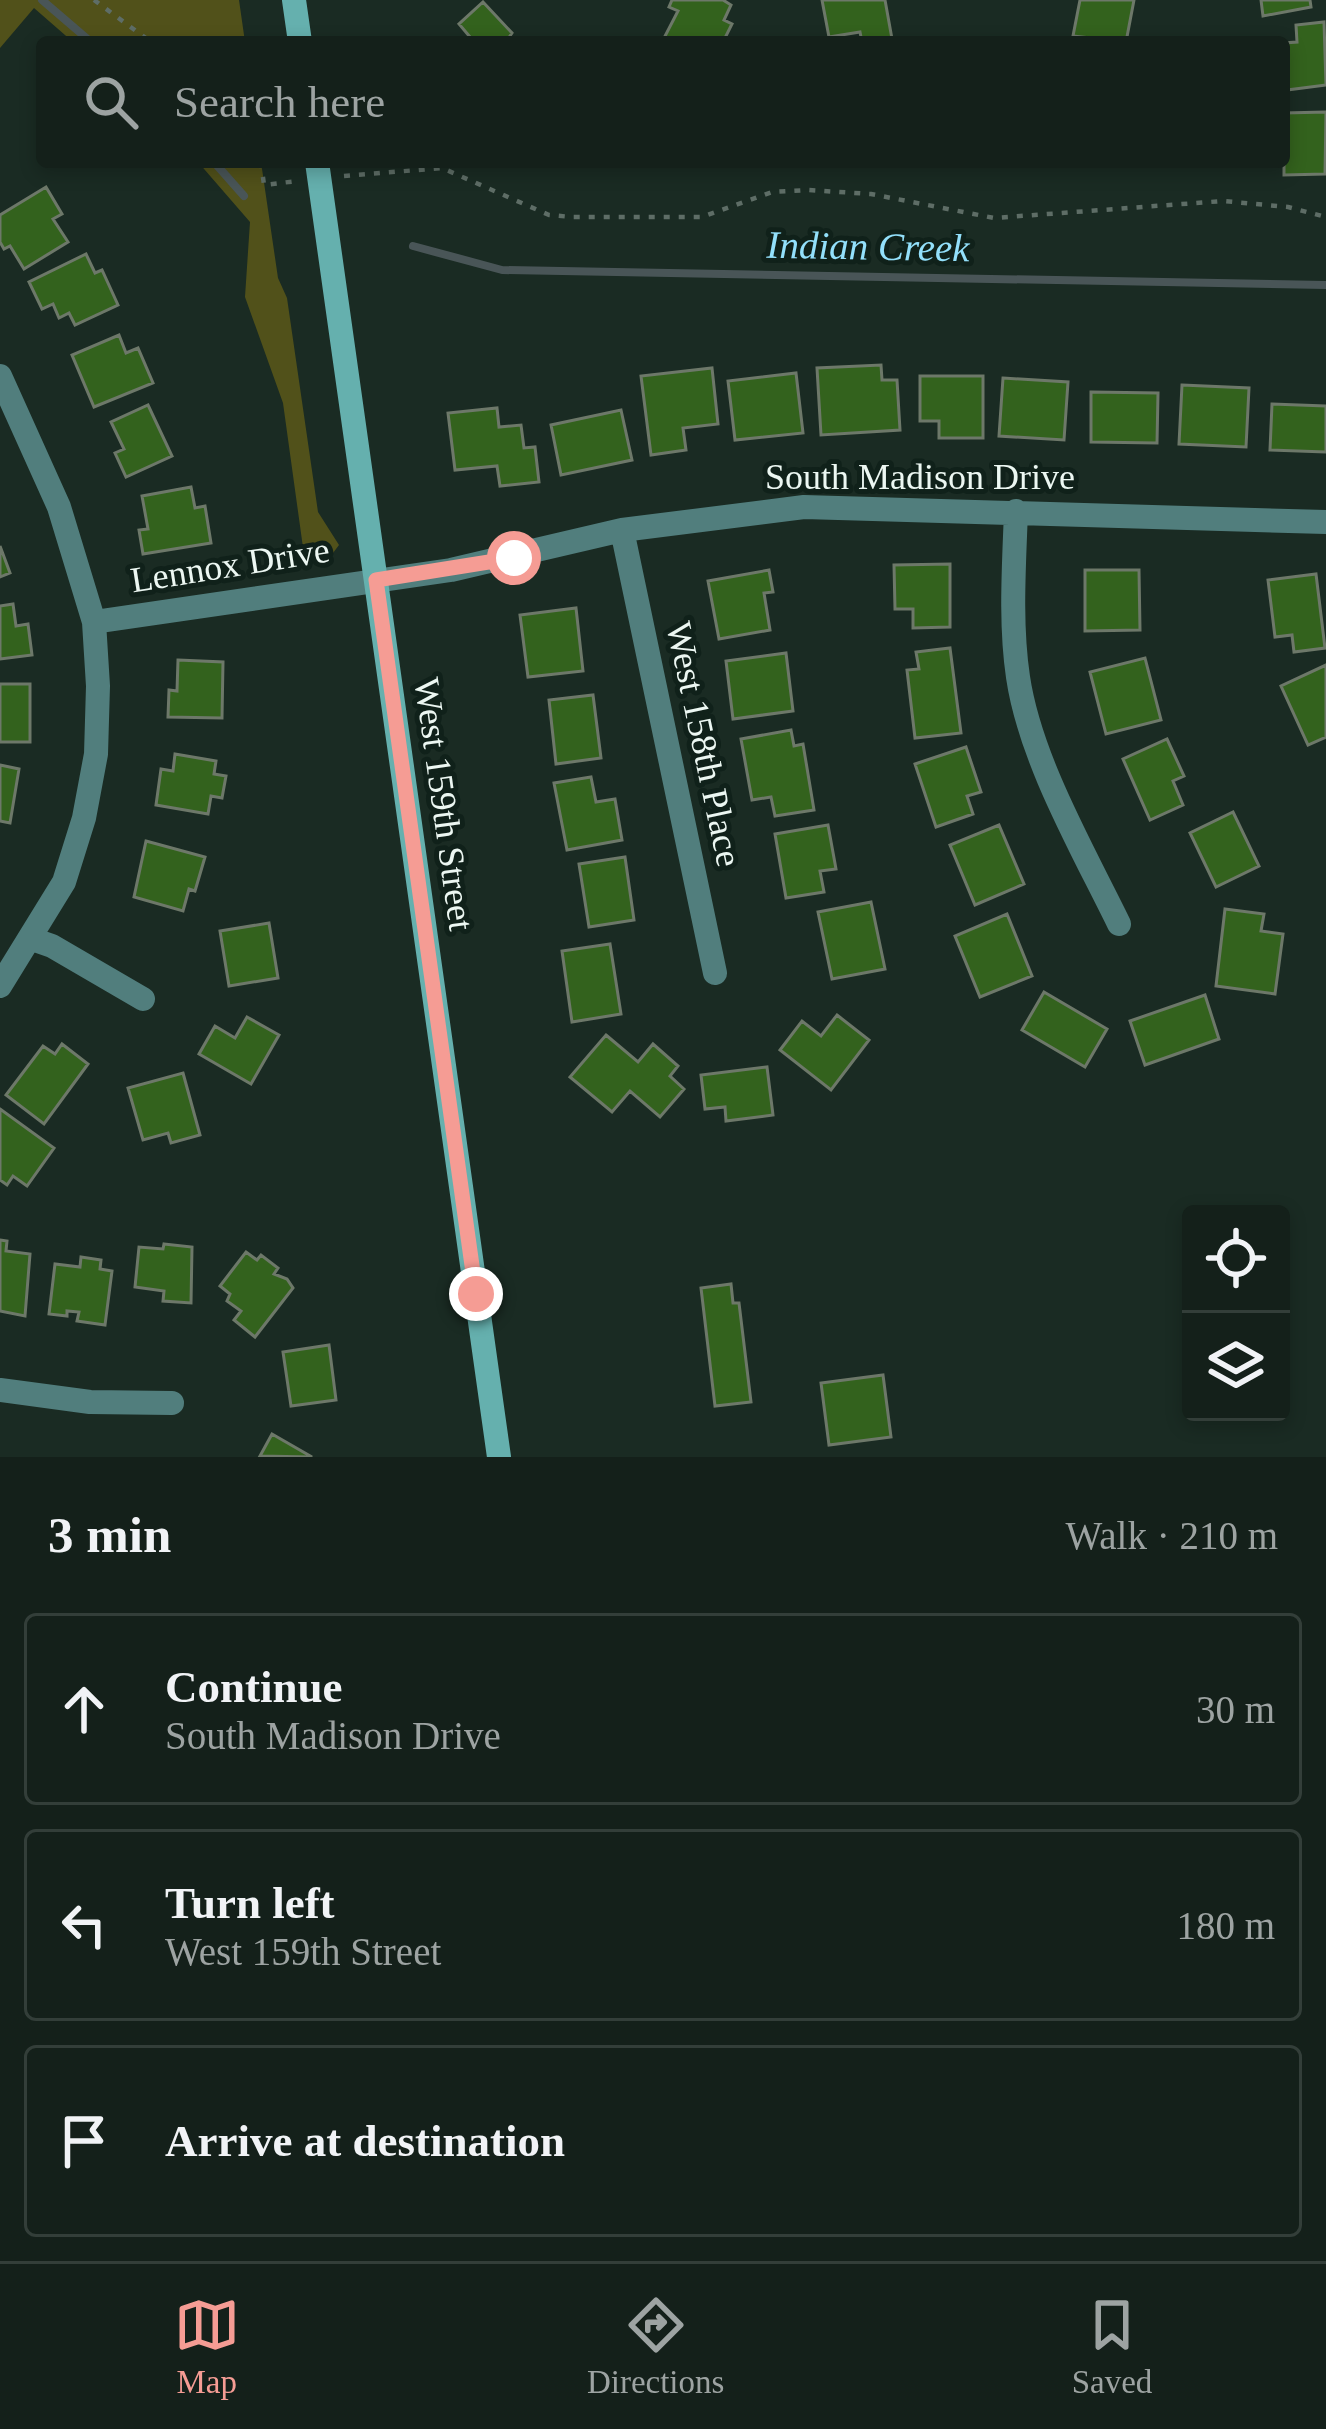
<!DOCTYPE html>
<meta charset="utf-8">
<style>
body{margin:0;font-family:"Times New Roman",serif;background:#1d2823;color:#f1f3f6}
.controls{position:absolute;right:36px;bottom:36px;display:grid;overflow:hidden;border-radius:12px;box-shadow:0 6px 18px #0003}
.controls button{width:108px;height:108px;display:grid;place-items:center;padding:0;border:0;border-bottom:3px solid #333e39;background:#14201a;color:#f1f3f6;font:60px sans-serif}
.stop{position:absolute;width:36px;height:36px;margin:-27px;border:9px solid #f59c94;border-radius:50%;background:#fff}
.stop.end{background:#f59c94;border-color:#fff;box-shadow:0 3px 12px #0008}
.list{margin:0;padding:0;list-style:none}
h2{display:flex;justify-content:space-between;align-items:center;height:156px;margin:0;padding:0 48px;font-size:51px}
h2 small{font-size:39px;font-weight:400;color:#9da3a2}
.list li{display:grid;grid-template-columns:78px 1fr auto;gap:36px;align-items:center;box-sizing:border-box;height:192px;margin:0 24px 24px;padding:0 24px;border:3px solid #333e39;border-radius:12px}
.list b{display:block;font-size:45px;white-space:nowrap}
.list p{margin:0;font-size:39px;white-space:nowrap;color:#9da3a2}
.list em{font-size:39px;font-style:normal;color:#9da3a2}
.icon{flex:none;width:66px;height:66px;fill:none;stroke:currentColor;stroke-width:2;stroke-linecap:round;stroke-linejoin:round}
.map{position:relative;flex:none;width:1326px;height:1457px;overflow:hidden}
.search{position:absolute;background:#14201a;box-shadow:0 6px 18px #0003;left:36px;right:36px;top:36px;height:132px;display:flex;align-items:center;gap:30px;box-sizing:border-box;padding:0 42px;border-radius:12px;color:#9da3a2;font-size:45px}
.sheet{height:804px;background:#14201a}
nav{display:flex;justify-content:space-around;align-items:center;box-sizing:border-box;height:168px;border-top:3px solid #333e39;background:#14201a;font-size:33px;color:#9da3a2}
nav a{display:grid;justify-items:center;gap:6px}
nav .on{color:#f59c94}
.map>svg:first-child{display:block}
.green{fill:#51511a}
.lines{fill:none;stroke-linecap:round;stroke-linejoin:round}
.stream{stroke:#495557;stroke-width:8}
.building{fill:#33621d;stroke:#6d7869;stroke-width:3}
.path{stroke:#5e6d66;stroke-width:4.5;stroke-dasharray:6 9;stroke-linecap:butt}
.minor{stroke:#517e7d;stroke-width:24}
.secondary{stroke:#65b0ae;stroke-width:24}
.route{stroke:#f59c94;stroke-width:15}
.labels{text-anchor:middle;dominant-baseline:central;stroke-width:10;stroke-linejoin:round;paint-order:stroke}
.street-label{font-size:36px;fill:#ecf7f2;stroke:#10211a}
.water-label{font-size:39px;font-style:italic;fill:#93e0fb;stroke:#10211a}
</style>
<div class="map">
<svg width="1326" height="1457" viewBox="0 0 1326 1457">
<rect width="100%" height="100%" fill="#1a2b23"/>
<path class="green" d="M 0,0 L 239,0 L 245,42 L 73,42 L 34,8 L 0,48 Z
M 198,162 L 261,162 L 278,278 L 287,298 L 318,512 L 339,545 L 330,557 L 305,562 L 283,403 L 245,297 L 250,222 Z"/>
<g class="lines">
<path class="stream" d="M 42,0 L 91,42
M 214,162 L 244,196
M 413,246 L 502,270 L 1326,285"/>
</g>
<path class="building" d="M 672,0 L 723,0 L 731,5 L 724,20 L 732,24 L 723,42 L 662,42 L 678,11 L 669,7 Z
M 822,0 L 885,0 L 892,39 L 862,42 L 860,32 L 829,37 Z
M 1080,0 L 1134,0 L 1126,42 L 1073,36 Z
M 1261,0 L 1310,0 L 1311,7 L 1263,16 Z
M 483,2 L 512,33 L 506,42 L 465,42 L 470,37 L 459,24 Z
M 1324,22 L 1326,85 L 1287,90 L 1284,43 L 1297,42 L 1296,25 Z
M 1326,112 L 1325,174 L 1284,175 L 1284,113 Z
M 46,187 L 62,214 L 53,219 L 68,242 L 24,269 L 10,246 L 4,249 L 0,242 L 0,215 Z
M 86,254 L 95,273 L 102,270 L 118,305 L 75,325 L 69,313 L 59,318 L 53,304 L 42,309 L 29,282 Z
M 119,335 L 126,353 L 138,348 L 153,383 L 94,407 L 72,355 Z
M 881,365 L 882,380 L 897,380 L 900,430 L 821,435 L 817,368 Z
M 712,368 L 718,424 L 683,428 L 686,450 L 651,455 L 641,376 Z
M 796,373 L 803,433 L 735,440 L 728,381 Z
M 920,376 L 983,376 L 983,438 L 939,438 L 939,421 L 920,421 Z
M 1003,378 L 1068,382 L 1064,440 L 999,436 Z
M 1182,385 L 1249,388 L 1246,447 L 1179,444 Z
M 1091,392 L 1158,393 L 1157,443 L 1091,442 Z
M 1272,404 L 1326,406 L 1326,452 L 1270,450 Z
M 148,405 L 172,456 L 126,477 L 115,453 L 124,449 L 111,422 Z
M 497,408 L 499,427 L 521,425 L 524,448 L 535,447 L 539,482 L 500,486 L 497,466 L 455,470 L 448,413 Z
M 621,410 L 632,460 L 561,475 L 551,425 Z
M 191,487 L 195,508 L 205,506 L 211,543 L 143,554 L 139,530 L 148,529 L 142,496 Z
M 0,546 L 10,573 L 0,577 Z
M 950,564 L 950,627 L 913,628 L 913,609 L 895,609 L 894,565 Z
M 769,570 L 773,592 L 764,593 L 770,630 L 719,639 L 708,581 Z
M 1085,570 L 1139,570 L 1140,630 L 1085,631 Z
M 1316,574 L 1325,648 L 1294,652 L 1292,635 L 1275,637 L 1268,580 Z
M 13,604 L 16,626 L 28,624 L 32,655 L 0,659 L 0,606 Z
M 576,608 L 583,671 L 528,677 L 520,615 Z
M 950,648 L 961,733 L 915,738 L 907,670 L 919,669 L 916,652 Z
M 786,653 L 793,711 L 733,719 L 726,661 Z
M 1145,658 L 1161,720 L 1106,734 L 1090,672 Z
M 178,660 L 223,662 L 222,718 L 168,717 L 169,690 L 177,691 Z
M 1326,665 L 1326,737 L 1308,745 L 1281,686 Z
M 0,684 L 30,684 L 30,742 L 0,742 Z
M 593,695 L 601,758 L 556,764 L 549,700 Z
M 791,730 L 794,746 L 803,744 L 814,810 L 775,816 L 771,797 L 752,800 L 741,739 Z
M 1167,739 L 1184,776 L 1173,781 L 1183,805 L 1150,820 L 1123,759 Z
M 966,747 L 981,792 L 967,796 L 973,814 L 936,827 L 915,764 Z
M 175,754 L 216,761 L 214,774 L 226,776 L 222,798 L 211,796 L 208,814 L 156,805 L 161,769 L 173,771 Z
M 0,765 L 19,769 L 10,823 L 0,821 Z
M 591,777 L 596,802 L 615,799 L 622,840 L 567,850 L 554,783 Z
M 1233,812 L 1259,866 L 1216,887 L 1190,833 Z
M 828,825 L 836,869 L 820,871 L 824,892 L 786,898 L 775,834 Z
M 999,825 L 1024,884 L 975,905 L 950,845 Z
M 146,841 L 205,857 L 195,891 L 189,889 L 183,911 L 134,897 Z
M 625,857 L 634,920 L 589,927 L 579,864 Z
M 871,902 L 885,969 L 832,979 L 818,912 Z
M 1225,909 L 1264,914 L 1261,931 L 1283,934 L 1275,994 L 1216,986 Z
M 1007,914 L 1032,976 L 980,997 L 955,936 Z
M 269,923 L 278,978 L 229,986 L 220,931 Z
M 610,944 L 621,1014 L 572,1022 L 562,951 Z
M 1044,992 L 1107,1029 L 1085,1067 L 1022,1030 Z
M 1205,995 L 1219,1039 L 1145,1065 L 1130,1021 Z
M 837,1015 L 869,1040 L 831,1090 L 780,1050 L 802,1021 L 821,1036 Z
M 247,1017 L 279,1035 L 251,1084 L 199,1054 L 215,1026 L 235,1038 Z
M 606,1035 L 638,1062 L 653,1044 L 678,1066 L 670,1076 L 684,1089 L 660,1117 L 630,1091 L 612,1112 L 570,1077 Z
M 62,1044 L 88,1064 L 44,1124 L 6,1095 L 43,1046 L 55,1054 Z
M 767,1067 L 773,1115 L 726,1121 L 725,1107 L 705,1109 L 701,1075 Z
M 183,1073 L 200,1135 L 171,1143 L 168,1133 L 143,1140 L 128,1088 Z
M 0,1109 L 54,1148 L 27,1186 L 13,1176 L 7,1185 L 0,1180 Z
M 0,1240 L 7,1241 L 6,1251 L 30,1254 L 25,1316 L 0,1311 Z
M 164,1244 L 192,1247 L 191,1303 L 163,1301 L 164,1291 L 135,1287 L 139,1247 L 163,1249 Z
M 246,1252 L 257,1260 L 261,1255 L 278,1268 L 274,1274 L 287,1279 L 293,1288 L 255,1337 L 234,1320 L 241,1311 L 227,1301 L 230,1294 L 220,1286 Z
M 81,1257 L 101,1260 L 100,1269 L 112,1271 L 105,1325 L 77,1321 L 79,1312 L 67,1311 L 67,1316 L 49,1314 L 55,1264 L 80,1267 Z
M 731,1284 L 733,1303 L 739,1303 L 751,1402 L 715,1406 L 701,1288 Z
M 329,1345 L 336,1400 L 291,1406 L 283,1352 Z
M 883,1375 L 891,1437 L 829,1445 L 821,1383 Z
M 272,1434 L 312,1457 L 260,1456 Z"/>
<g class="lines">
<path class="path" d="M 94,0 L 151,42
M 261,162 L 264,185 L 297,181
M 344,176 L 442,168 L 549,215 L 572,217 L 702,217 L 772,192 L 808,190 L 871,194 L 994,218 L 1223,201 L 1288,207 L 1326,217"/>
<path class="minor" d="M 0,376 L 59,507 L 94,622 L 98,686 L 96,754 L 84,818 L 64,882 L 0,986
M 1016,511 C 1014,566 1010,623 1018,677 C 1030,759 1083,850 1119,924
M 622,530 L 715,973
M 94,622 L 451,570 L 622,530 L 804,507 L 1326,522
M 32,939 L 52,946 L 143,999
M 0,1390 L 90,1402 L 172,1403"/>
<path class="secondary" d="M 294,0 L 300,42
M 317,162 L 499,1457"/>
</g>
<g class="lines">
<path class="route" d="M 476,1294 L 376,580 L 514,558"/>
</g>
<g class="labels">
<g class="street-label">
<text x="920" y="477">South Madison Drive</text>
<text transform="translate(230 565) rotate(-9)">Lennox Drive</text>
<text transform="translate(704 744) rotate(78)">West 158th Place</text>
<text transform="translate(444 804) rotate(82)">West 159th Street</text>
</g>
<g class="water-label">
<text transform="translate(868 246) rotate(1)">Indian Creek</text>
</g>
</g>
</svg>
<div class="controls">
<button><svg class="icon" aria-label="locate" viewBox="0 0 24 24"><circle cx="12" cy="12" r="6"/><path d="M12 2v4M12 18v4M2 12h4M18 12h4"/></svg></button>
<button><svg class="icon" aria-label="layers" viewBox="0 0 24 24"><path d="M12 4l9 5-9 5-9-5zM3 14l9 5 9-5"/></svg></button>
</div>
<div class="stop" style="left:514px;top:558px"></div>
<div class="stop end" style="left:476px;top:1294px"></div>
<div class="search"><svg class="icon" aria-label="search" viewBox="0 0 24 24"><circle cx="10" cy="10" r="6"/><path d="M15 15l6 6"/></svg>Search here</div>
</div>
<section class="sheet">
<h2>3 min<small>Walk · 210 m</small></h2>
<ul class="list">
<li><svg class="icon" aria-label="ahead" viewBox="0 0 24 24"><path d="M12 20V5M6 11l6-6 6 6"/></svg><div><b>Continue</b><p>South Madison Drive</p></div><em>30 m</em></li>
<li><svg class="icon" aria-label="left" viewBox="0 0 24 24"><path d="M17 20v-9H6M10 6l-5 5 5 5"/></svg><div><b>Turn left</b><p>West 159th Street</p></div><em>180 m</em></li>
<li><svg class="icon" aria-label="arrive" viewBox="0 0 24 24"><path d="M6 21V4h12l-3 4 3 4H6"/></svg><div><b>Arrive at destination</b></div></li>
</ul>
</section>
<nav>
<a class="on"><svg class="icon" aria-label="map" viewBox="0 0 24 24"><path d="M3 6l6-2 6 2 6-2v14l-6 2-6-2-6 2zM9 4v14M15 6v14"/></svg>Map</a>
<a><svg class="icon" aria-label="directions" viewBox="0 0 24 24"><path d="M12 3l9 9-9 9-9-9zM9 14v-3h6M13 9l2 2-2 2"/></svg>Directions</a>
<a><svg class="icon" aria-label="saved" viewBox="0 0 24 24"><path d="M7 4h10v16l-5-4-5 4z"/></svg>Saved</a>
</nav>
